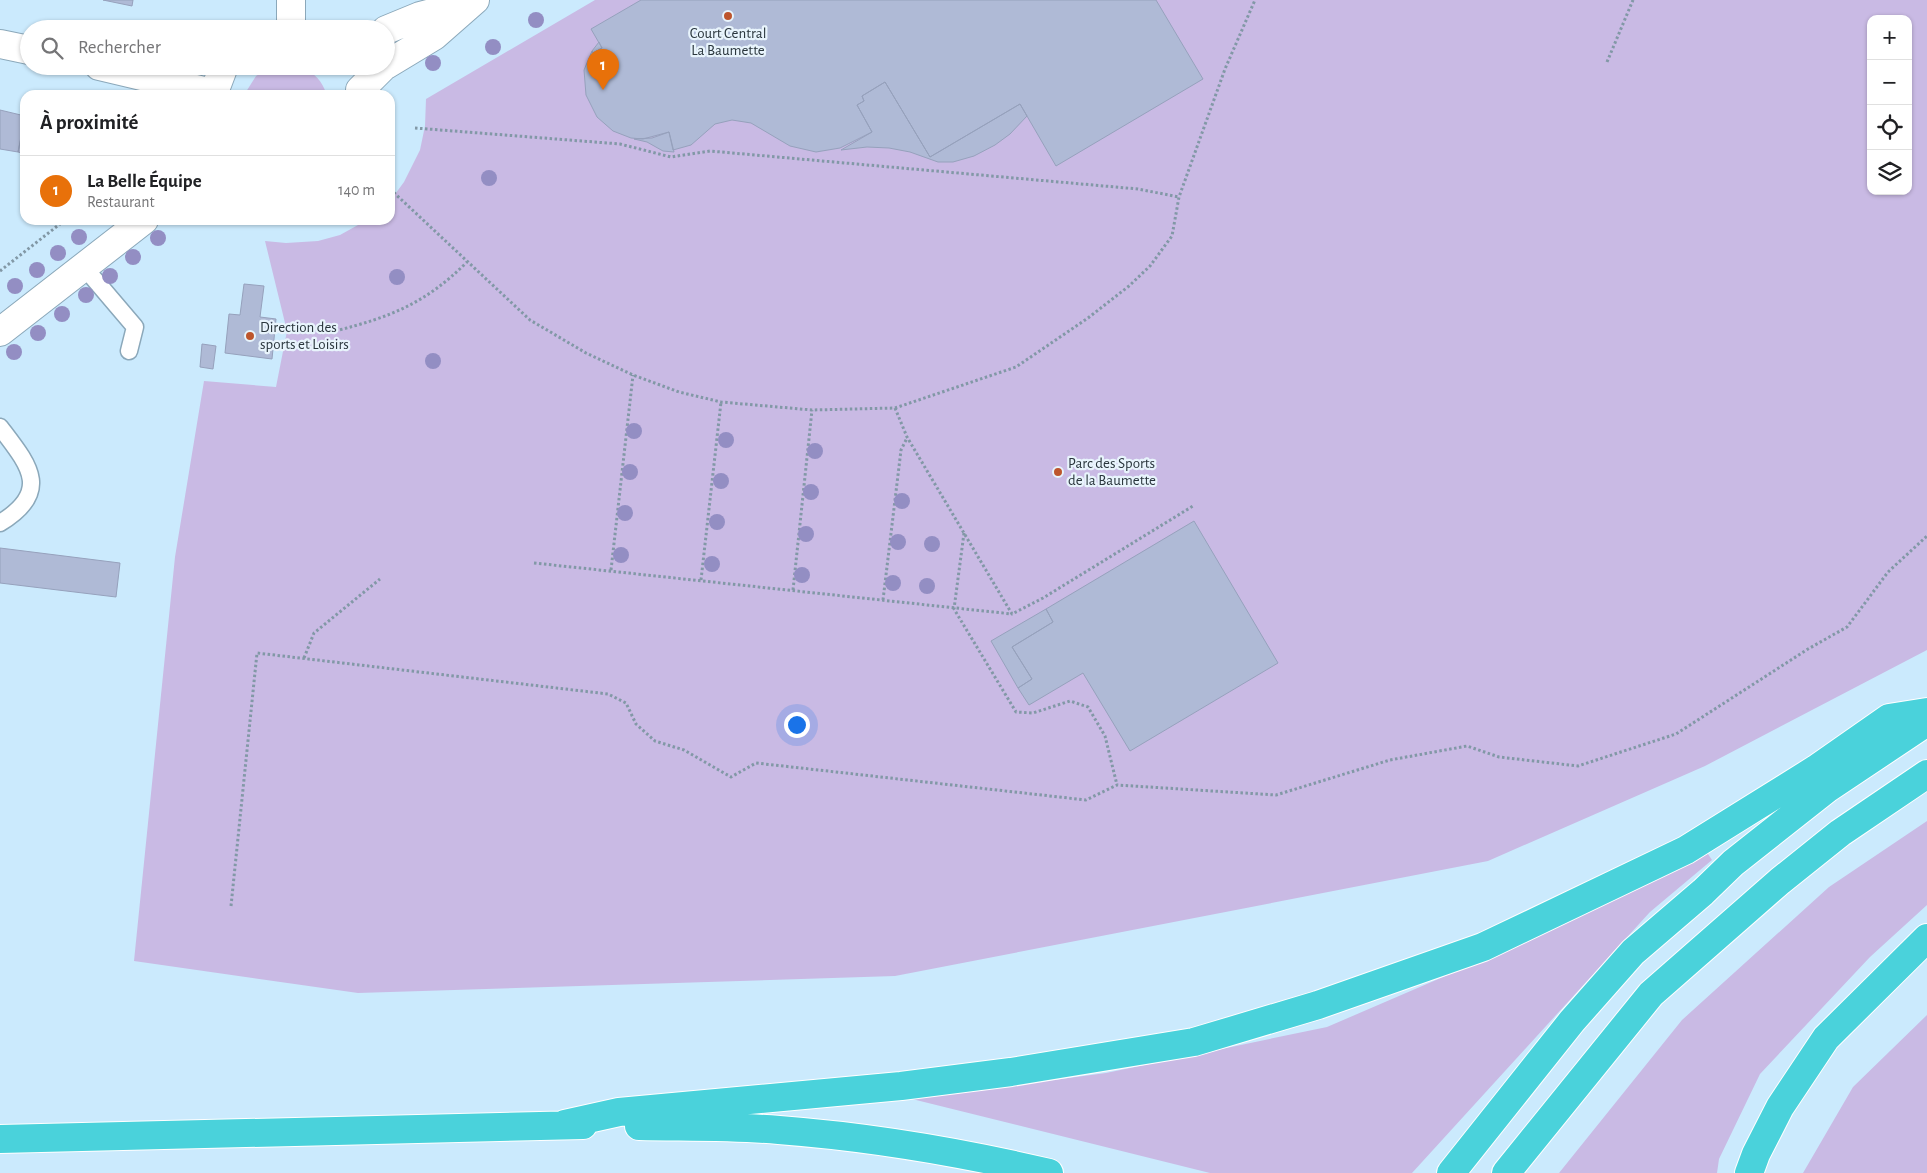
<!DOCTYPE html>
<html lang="fr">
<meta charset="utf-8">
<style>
body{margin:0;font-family:"Alegreya Sans",sans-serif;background:#f2f2f2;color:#202124}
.controls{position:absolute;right:15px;top:15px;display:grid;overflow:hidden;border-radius:10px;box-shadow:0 1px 4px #0004}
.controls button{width:45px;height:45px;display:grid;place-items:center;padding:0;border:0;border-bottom:1px solid #e0e0e0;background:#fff;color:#202124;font:25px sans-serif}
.you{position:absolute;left:796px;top:724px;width:18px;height:18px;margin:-12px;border:4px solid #fff;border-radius:50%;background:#1a73e8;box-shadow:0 0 0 8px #1a73e833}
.badge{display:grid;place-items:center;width:32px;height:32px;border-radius:50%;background:#1a73e8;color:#fff;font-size:16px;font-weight:700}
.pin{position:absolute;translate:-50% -41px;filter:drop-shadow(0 1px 2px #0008)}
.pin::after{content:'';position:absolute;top:26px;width:18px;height:15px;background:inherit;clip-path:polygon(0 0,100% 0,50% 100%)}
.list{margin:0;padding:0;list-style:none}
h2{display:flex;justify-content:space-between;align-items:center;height:65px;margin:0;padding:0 20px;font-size:21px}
h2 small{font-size:16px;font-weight:400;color:#757577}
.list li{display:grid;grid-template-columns:32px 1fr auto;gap:15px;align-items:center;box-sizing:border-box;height:70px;padding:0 20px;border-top:1px solid #e0e0e0}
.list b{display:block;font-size:19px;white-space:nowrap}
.list p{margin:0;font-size:16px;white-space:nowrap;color:#757577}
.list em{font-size:16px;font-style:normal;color:#757577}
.icon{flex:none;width:28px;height:28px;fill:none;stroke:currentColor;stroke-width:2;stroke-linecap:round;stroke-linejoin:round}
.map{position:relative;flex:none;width:1927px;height:1173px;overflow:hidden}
.search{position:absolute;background:#fff;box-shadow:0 1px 4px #0004;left:20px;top:20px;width:375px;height:55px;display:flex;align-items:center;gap:12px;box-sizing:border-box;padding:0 18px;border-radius:28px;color:#757577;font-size:19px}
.panel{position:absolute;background:#fff;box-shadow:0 1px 4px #0004;left:20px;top:90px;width:375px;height:135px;border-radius:15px}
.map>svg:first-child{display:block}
.green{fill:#c9bae4;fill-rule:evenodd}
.building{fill:#afbad6;stroke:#96a1bc}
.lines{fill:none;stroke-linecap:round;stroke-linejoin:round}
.service-casing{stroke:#8ba8ba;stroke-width:19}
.minor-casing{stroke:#8ba8ba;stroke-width:30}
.tertiary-casing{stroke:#8ba8ba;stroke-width:30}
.trunk-casing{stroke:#fff;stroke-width:30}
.path{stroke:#8298a6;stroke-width:3;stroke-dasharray:2.5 2.5;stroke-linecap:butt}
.service{stroke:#fff;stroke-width:16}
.minor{stroke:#fff;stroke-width:28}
.tertiary{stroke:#fff;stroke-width:28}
.trunk{stroke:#4ad2db;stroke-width:28}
.tree{fill:#938ec3}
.poi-dot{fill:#bd552d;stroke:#e8f4fc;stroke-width:2}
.labels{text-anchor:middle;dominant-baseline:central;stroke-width:4.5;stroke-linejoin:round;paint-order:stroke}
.poi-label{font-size:15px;fill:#2a363d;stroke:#e8f4fc;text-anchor:start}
</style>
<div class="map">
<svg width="1927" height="1173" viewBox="0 0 1927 1173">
<rect width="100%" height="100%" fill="#cbeafd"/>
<path class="green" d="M 595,0 L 1927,0 L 1927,650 L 1705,766 L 1488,861 L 895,976 L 358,993 L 134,961 L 175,557 L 204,381 L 276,387 L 287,331 L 265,241 L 286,243 L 318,241 L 340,235 L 367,220 L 390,220 L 390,201 L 404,182 L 420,150 L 425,126 L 426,99 ZM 1871,19 L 1908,19 L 1908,191 L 1871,191 Z
M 272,66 C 297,66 317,66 327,95 L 244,95 L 256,76 Z
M 1927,821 L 1927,905 L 1870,957 L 1760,1074 L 1719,1159 L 1717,1173 L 1559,1173 L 1682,1020 L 1829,887 Z
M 1706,851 L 1712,860 L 1650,912 L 1412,1173 L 1210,1173 L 912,1099 L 1106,1073 L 1327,1027 L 1550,931 Z
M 1927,1015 L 1927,1173 L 1803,1173 L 1853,1087 Z"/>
<path class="building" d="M 103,0 L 133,0 L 132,6 Z
M 641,0 L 1156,0 L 1203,79 L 1056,166 L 1020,104 L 930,157 L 885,82 L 862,96 L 864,101 L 857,105 L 872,132 L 840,148 L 816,152 L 790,146 L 751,123 L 732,120 L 715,124 L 691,145 L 673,150 L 669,132 L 643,139 L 631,138 L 613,131 L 597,117 L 586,95 L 584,70 L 592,51 L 593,53 L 602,48 L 591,29 Z
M 599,42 L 602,48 L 593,53 L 592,51 Z
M 885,82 L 930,157 L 1020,104 L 1027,116 L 1010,134 L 995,145 L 974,156 L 953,162 L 938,162 L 910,152 L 889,148 L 867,147 L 841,150 L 872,132 L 857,105 L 864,101 L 862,96 Z
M 0,110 L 25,116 L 18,152 L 0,149 Z
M 25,120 L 25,154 L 18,152 Z
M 669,132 L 674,152 L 663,151 L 647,142 L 634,139 L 652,138 Z
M 244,284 L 264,286 L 260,317 L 276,319 L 272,359 L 225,353 L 229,314 L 240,315 Z
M 202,344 L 216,346 L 213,369 L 200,367 Z
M 1194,521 L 1278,663 L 1130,751 L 1083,673 L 1029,705 L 1018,688 L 1032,679 L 1012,647 L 1053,622 L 1046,609 Z
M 0,548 L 120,563 L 116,597 L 0,583 Z
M 1046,609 L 1053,622 L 1012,647 L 1032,679 L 1018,688 L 991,641 Z"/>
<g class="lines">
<defs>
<path id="service" d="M 84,267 L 135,327 L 129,351
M 0,427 C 28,464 53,491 0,523"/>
<path id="minor" d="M 0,44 L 29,50
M 99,66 L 213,93"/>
<path id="tertiary" d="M 291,29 L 291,0
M 386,30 L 420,16 L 467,4
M 386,65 L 434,36 L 475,0
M 360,90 L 384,66
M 213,95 L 224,66
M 0,332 L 144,220"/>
<path id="trunk" d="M 565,1124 L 619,1112 L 901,1086 L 1011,1072 L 1194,1042 L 1318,1005 L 1483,947 L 1686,850 L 1816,769 L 1889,718 L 1927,712
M 639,1126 C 685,1127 733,1126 779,1130 C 870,1137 960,1152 1049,1173
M 0,1139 L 583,1125
M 1451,1173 L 1572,1021 L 1633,952 L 1703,892 L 1733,863 L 1828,788 L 1927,722
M 1506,1173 L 1651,994 L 1780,881 L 1840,833 L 1927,774
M 1749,1173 L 1756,1154 L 1780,1107 L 1826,1038 L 1927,938"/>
</defs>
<use href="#service" class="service-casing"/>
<use href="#minor" class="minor-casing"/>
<use href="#tertiary" class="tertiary-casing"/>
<use href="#trunk" class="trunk-casing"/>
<path class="path" d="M 1607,62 L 1633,0
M 415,128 L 620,144 L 671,157 L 710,151 L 1138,189 L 1179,197
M 390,189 L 530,320 L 586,353 L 633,375 L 679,392 L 721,402 L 812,410 L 895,408 L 1016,367 L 1088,318 L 1129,286 L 1150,266 L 1172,236 L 1179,197 L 1225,69 L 1255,0
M 0,271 L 65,220
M 335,331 C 391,317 426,303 467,262
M 895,408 L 907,437 L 1012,614 L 1043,598 L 1193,506
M 964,533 L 954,609 L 1016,712 L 1033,713 L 1070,701 L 1088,707 L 1105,736 L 1117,785
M 534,563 L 1012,614
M 611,570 L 633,375
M 701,580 L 721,402
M 793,590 L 812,410
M 883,600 L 901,450 L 907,438
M 304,658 L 314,633 L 380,579
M 231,906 L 257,653 L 608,694 L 626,703 L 636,724 L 655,741 L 684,750 L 731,777 L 756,763 L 1086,800 L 1117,785 L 1276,795 L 1390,760 L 1467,746 L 1499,757 L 1578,766 L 1676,734 L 1808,649 L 1847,627 L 1888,572 L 1927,536"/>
<use href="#service" class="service"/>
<use href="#minor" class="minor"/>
<use href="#tertiary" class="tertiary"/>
<use href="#trunk" class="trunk"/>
</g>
<g class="tree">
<circle cx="536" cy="20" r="8"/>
<circle cx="493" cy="47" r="8"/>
<circle cx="433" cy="63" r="8"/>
<circle cx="489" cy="178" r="8"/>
<circle cx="79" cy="237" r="8"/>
<circle cx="158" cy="238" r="8"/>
<circle cx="58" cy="253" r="8"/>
<circle cx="133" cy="257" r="8"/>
<circle cx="37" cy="270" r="8"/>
<circle cx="110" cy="276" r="8"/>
<circle cx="397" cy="277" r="8"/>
<circle cx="15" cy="286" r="8"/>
<circle cx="86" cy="295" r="8"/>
<circle cx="62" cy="314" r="8"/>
<circle cx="38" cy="333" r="8"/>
<circle cx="14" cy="352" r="8"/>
<circle cx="433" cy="361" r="8"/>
<circle cx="634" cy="431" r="8"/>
<circle cx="726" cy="440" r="8"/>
<circle cx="815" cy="451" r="8"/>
<circle cx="630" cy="472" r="8"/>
<circle cx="721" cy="481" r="8"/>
<circle cx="811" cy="492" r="8"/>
<circle cx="902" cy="501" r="8"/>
<circle cx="625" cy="513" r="8"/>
<circle cx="717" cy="522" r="8"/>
<circle cx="806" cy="534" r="8"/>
<circle cx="898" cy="542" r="8"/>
<circle cx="932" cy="544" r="8"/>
<circle cx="621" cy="555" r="8"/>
<circle cx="712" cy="564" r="8"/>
<circle cx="802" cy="575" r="8"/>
<circle cx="893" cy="583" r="8"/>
<circle cx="927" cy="586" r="8"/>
</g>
<g class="poi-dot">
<circle cx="728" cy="16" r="5"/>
<circle cx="250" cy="336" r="5"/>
<circle cx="1058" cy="472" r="5"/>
</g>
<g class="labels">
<g class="poi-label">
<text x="728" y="33" text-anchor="middle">Court Central<tspan x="728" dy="17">La Baumette</tspan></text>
<text x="260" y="327">Direction des<tspan x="260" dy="17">sports et Loisirs</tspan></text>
<text x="1068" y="463">Parc des Sports<tspan x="1068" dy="17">de la Baumette</tspan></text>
</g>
</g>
</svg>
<div class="controls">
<button>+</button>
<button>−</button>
<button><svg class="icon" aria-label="locate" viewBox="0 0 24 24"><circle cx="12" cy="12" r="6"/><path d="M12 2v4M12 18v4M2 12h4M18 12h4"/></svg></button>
<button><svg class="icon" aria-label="layers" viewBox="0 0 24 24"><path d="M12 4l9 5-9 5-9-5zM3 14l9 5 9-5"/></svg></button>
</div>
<div class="you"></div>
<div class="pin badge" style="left:603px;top:90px;background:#e8710a">1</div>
<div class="search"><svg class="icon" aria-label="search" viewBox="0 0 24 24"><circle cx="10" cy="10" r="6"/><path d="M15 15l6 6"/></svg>Rechercher</div>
<section class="panel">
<h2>À proximité<small></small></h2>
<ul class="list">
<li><span class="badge" style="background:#e8710a">1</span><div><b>La Belle Équipe</b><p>Restaurant</p></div><em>140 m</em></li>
</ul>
</section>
</div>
